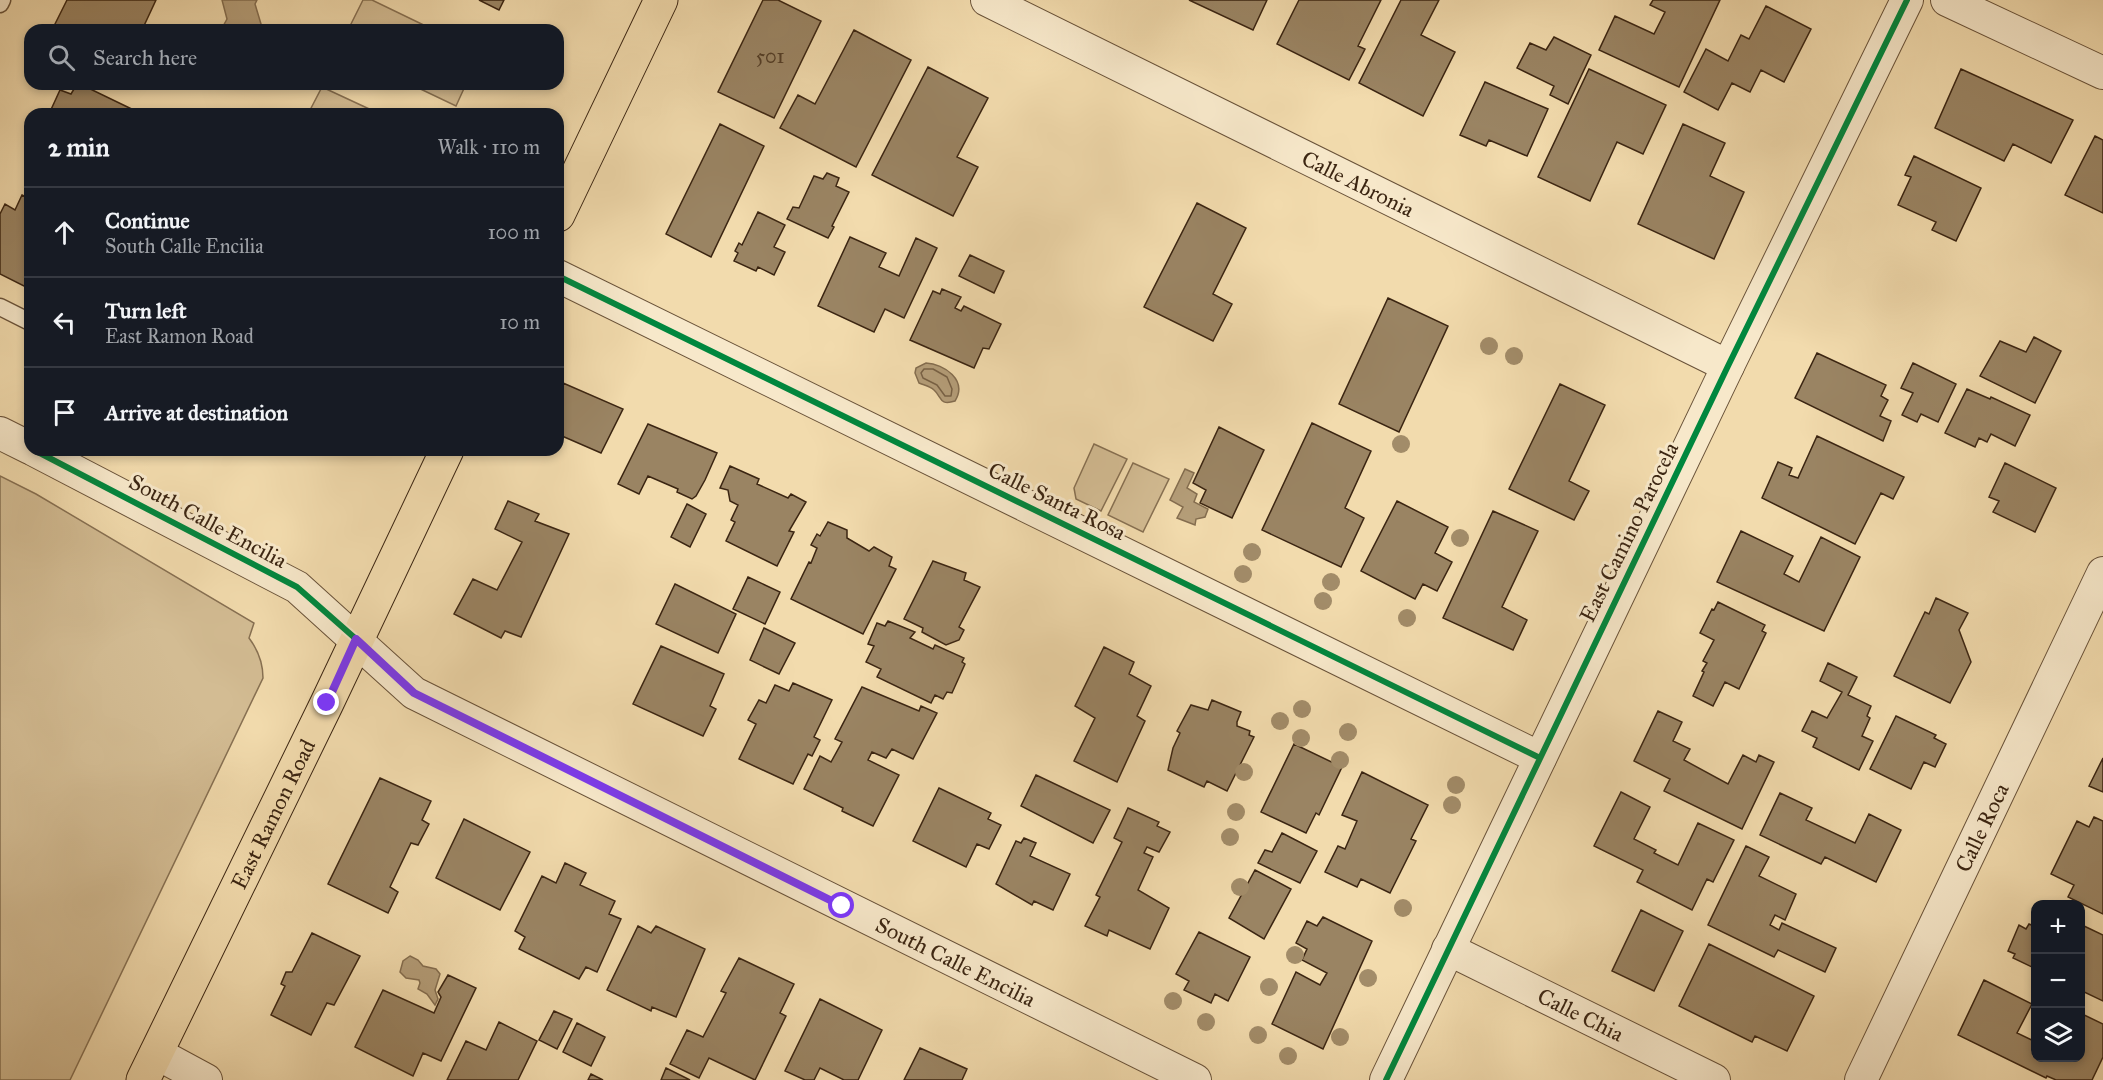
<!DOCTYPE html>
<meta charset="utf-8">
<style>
body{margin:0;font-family:"IM FELL Great Primer",serif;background:#20242c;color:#f1f3f6}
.controls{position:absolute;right:18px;bottom:18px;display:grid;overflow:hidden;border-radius:12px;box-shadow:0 3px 9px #0003}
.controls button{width:54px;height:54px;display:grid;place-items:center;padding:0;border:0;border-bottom:2px solid #363941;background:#171b24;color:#f1f3f6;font:30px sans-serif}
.stop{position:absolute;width:18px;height:18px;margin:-14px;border:4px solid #7c3aed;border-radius:50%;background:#fff}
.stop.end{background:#7c3aed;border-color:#fff;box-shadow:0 2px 6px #0008}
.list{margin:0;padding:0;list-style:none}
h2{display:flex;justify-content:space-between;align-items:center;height:78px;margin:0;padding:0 24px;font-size:26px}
h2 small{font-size:20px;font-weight:400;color:#9ea1a6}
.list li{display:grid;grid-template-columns:39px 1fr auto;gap:18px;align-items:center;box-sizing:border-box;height:90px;padding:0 24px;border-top:2px solid #363941}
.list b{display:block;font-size:22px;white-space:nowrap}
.list p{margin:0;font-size:20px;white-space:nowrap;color:#9ea1a6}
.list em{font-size:20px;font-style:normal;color:#9ea1a6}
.icon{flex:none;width:33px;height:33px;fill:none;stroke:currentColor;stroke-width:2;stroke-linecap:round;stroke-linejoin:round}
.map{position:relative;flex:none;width:2103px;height:1080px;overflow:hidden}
.search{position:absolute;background:#171b24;box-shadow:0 3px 9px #0003;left:24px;top:24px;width:540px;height:66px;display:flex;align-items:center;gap:15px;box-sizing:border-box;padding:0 21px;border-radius:18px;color:#9ea1a6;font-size:22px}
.panel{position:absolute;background:#171b24;box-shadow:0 3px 9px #0003;left:24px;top:108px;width:540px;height:348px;border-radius:18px}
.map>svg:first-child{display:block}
.green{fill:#d3bc93;stroke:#877052;stroke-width:1.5}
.water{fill:#b49d78;stroke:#846d4f;stroke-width:1.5}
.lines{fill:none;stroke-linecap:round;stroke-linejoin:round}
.shore{stroke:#786145;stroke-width:1.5}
.building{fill:#9a8463;stroke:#3b2512;stroke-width:1.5}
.lane-casing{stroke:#695239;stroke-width:19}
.street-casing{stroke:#695239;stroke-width:34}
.primary-casing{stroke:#3b2512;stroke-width:35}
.lane{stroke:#f7e8ca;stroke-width:16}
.street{stroke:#f7e8ca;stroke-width:32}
.primary{stroke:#f2dbad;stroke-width:33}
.cycleway-casing{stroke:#f7e8ca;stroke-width:10}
.cycleway{stroke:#00873e;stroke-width:6}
.tree{fill:#a28c69}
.route{stroke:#7c3aed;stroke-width:8}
.labels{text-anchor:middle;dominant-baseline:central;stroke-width:6;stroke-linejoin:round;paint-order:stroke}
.number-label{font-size:20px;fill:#533d26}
.street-label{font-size:22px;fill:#3b2512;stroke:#f7e8ca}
</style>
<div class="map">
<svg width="2103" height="1080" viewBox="0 0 2103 1080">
<rect width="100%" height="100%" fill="#f2dbad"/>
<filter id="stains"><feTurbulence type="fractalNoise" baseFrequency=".00333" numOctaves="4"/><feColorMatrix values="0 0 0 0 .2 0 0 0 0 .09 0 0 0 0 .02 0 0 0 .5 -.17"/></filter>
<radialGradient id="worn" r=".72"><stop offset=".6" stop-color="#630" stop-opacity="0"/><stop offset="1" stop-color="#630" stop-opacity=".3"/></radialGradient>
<path class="green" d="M 363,0 L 372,0 L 434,30 L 348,30 Z
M 410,84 L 466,84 L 456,106 Z
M 322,87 L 380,114 L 308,114 Z
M 1094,444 L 1127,459 L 1101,511 L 1076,499 L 1074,488 Z
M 1133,463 L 1169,479 L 1143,532 L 1108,515 Z
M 0,476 L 36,494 L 254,623 L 249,638 C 258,650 263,663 263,678 L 70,1080 L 0,1080 Z"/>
<path class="water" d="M 222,0 L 257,0 L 255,4 L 261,24 L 258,30 L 221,30 L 227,19 Z
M 926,363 C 944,364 968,380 955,401 C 939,406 942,397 934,390 C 930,386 923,385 919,383 L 915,373 L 916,368 Z
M 1185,469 L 1194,473 L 1187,488 L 1197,494 L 1194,502 L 1208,509 L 1205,517 L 1196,519 L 1195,525 L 1177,518 L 1183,507 L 1170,500 Z
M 410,956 L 418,960 L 423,966 L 436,969 L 440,974 L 435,990 L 438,999 L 435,1005 L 427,994 L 418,989 L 420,983 L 419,980 L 406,978 L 400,972 L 403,961 Z"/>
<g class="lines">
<path class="shore" d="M 924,369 L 933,369 L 947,377 L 952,389 L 951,396 L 945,396 L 937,385 L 923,378 L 921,373 Z"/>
</g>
<path class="building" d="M 67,0 L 156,0 L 142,30 L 52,30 Z
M 479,0 L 504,0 L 499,10 Z
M 763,0 L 778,0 L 821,21 L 774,118 L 718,92 Z
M 1189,0 L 1267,0 L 1253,30 Z
M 1299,0 L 1381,0 L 1358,46 L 1365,49 L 1349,80 L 1277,44 Z
M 1401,0 L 1439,0 L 1421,35 L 1455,52 L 1423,116 L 1359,83 Z
M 1653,0 L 1720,0 L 1679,87 L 1599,50 L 1615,16 L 1654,34 L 1665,12 L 1650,5 Z
M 1766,6 L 1811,29 L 1784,82 L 1761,70 L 1750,92 L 1732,83 L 1718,110 L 1684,92 L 1706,49 L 1728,61 L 1741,35 L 1749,39 Z
M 854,30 L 911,60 L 856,167 L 780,128 L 798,95 L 815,104 Z
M 1554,37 L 1591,55 L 1568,104 L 1550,95 L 1554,86 L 1517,68 L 1530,43 L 1546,50 Z
M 928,67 L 988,98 L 957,157 L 978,167 L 953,216 L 872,175 Z
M 1589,69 L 1666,105 L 1643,154 L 1617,142 L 1590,201 L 1538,177 Z
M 1961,69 L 2073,120 L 2051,163 L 2013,144 L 2004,161 L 1935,128 Z
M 1485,82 L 1548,109 L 1527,156 L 1489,140 L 1486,146 L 1460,135 Z
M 77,84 L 80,84 L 142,114 L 49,114 L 60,90 L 71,94 Z
M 720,124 L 764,146 L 711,257 L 666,234 Z
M 1683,124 L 1725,143 L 1710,176 L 1744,192 L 1714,259 L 1638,224 Z
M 2095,136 L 2103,140 L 2103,213 L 2065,195 Z
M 1914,156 L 1981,188 L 1956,241 L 1932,230 L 1936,222 L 1898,205 L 1911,177 L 1905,175 Z
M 827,173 L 839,178 L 836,186 L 849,192 L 832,226 L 834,227 L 828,238 L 787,219 L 793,207 L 799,208 L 814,176 L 823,179 Z
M 22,195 L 30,199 L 30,289 L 0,274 L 0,214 L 5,204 L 15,210 Z
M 1197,203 L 1246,228 L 1213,294 L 1232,304 L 1213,341 L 1144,307 Z
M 758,212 L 785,225 L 774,247 L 785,252 L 774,275 L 758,267 L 756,271 L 734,261 L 738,253 L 735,251 L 739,243 L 742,245 Z
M 850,237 L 886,253 L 879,267 L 899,276 L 916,238 L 937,248 L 904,318 L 885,309 L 874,332 L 818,306 Z
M 970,255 L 1004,271 L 994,293 L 959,276 Z
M 942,289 L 961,297 L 955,308 L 961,311 L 964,306 L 1001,324 L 989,349 L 983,348 L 974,368 L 910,340 L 933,291 L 940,294 Z
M 1388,298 L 1448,326 L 1399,432 L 1339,404 Z
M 2034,337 L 2061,351 L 2035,403 L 1980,376 L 2000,341 L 2026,352 Z
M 1817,353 L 1886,385 L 1881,396 L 1888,400 L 1880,416 L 1891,421 L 1883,441 L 1795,398 Z
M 1913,363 L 1956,384 L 1938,422 L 1921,414 L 1917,422 L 1902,415 L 1913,393 L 1901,388 Z
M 563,383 L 623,409 L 601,453 L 562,436 L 558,443 L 558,394 Z
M 1560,384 L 1605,405 L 1569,481 L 1589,491 L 1574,520 L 1509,489 Z
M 1967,389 L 1990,399 L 1991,397 L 2030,415 L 2015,446 L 1991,434 L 1987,442 L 1979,438 L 1975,447 L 1945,433 Z
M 1312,423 L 1371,451 L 1345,508 L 1364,518 L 1341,567 L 1262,530 Z
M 648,424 L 717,453 L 705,480 L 696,496 L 692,499 L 677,492 L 678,489 L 648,476 L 639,494 L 618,484 Z
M 1219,427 L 1264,450 L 1232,518 L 1200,503 L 1206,490 L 1193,483 Z
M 1817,436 L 1904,477 L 1893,499 L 1881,493 L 1855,544 L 1762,498 L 1778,462 L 1792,468 L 1789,475 L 1798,478 Z
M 2005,463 L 2056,488 L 2035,532 L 1993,512 L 1999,501 L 1989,497 Z
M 730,466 L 759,479 L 757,484 L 788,498 L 791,494 L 806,502 L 789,531 L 794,532 L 777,566 L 726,541 L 735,522 L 731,520 L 738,505 L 730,501 L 728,490 L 720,488 Z
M 508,501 L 539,514 L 535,521 L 569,534 L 521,637 L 505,631 L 501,638 L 454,614 L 473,579 L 497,590 L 522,542 L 495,529 Z
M 1397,501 L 1448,527 L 1435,553 L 1452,562 L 1437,591 L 1423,584 L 1415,599 L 1361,571 Z
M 687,504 L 706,514 L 690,547 L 671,537 Z
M 1493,511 L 1538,531 L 1502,607 L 1527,620 L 1513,650 L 1443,618 Z
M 828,522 L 847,530 L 847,538 L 869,551 L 874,547 L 892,557 L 889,566 L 896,569 L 863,634 L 791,599 L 809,562 L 811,563 L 817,548 L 811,545 L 817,534 L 820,536 Z
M 1741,531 L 1793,556 L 1784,574 L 1799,582 L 1821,537 L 1860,557 L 1824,631 L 1717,582 Z
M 933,561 L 966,573 L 964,580 L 980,587 L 959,627 L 964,630 L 959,640 L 946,645 L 922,632 L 923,628 L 904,619 Z
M 748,577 L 780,592 L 765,624 L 733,609 Z
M 675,584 L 736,614 L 718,653 L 656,624 Z
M 1936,598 L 1968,613 L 1959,630 L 1971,662 L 1950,703 L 1894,676 L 1925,612 L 1929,614 Z
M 1718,602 L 1765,625 L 1762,631 L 1766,633 L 1739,689 L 1725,682 L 1713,706 L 1693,696 L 1704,672 L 1702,671 L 1707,663 L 1703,661 L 1714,640 L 1700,633 L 1712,609 L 1714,610 Z
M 888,621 L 915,632 L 910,638 L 933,649 L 935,645 L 964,658 L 962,662 L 965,664 L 952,693 L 947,692 L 943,699 L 935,695 L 931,703 L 877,677 L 881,669 L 866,662 L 874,646 L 868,644 L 877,623 L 885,626 Z
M 764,628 L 795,643 L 779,674 L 750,660 Z
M 661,646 L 724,674 L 710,706 L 716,709 L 703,736 L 633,704 Z
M 1104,647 L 1134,662 L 1129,674 L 1151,686 L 1137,716 L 1145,721 L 1117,782 L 1074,761 L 1095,718 L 1075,706 Z
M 1828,663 L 1857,677 L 1848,695 L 1871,706 L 1867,716 L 1870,718 L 1862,736 L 1873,741 L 1859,770 L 1813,747 L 1817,738 L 1802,731 L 1812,711 L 1827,718 L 1842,692 L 1820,681 Z
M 793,683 L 832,700 L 814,737 L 820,740 L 812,756 L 808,754 L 793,784 L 739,759 L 756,724 L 748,720 L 759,700 L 766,703 L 775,685 L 789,691 Z
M 862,687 L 919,711 L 921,706 L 937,713 L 913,759 L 892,749 L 886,758 L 872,752 L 868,760 L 899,775 L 873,826 L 842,811 L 843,808 L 804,789 L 820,756 L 831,762 L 842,742 L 835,739 Z
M 1212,700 L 1241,712 L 1237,722 L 1237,726 L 1250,731 L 1249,735 L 1254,737 L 1227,791 L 1207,781 L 1204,787 L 1168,770 L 1173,748 L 1180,733 L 1177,731 L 1191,705 L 1208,710 Z
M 1658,711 L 1682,722 L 1673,741 L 1690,749 L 1684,760 L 1728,784 L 1743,755 L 1756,762 L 1759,755 L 1774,762 L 1742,829 L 1664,791 L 1670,779 L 1634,761 Z
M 1896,716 L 1936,735 L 1934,738 L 1946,744 L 1935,767 L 1924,762 L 1911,789 L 1870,769 Z
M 1294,744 L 1342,767 L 1319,815 L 1316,813 L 1306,833 L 1261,812 Z
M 2103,758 L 2103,792 L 2089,786 Z
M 1362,772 L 1428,805 L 1411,839 L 1416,841 L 1390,893 L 1361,879 L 1357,887 L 1325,872 L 1338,846 L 1345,849 L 1357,821 L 1342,815 Z
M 1036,775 L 1110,810 L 1093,843 L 1021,806 Z
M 380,778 L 431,801 L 422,820 L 429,824 L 418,845 L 411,843 L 390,887 L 398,892 L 388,913 L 328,884 Z
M 939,788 L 991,813 L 988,819 L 1001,825 L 989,849 L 977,844 L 966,867 L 913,841 Z
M 1621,792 L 1650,807 L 1634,839 L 1656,850 L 1654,853 L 1678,865 L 1698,823 L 1734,840 L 1713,882 L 1707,879 L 1692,910 L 1637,882 L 1643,870 L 1594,846 Z
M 1780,793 L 1812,808 L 1806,820 L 1855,843 L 1869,814 L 1901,830 L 1876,882 L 1825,857 L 1821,864 L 1760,835 Z
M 1128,808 L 1159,822 L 1157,826 L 1170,832 L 1159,852 L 1147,847 L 1144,853 L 1153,857 L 1138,890 L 1169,908 L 1150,949 L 1109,930 L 1107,936 L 1085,926 L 1100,897 L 1096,895 L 1122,842 L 1114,838 Z
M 2094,817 L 2103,821 L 2103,914 L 2068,897 L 2074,885 L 2051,874 L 2077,821 L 2089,827 Z
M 464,819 L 530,852 L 500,910 L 436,878 Z
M 1282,833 L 1317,851 L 1300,883 L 1258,863 L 1265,850 L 1272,852 Z
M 1024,838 L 1036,843 L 1030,856 L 1070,874 L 1053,910 L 1034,901 L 1032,905 L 996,884 L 1016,841 L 1021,843 Z
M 1746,846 L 1769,857 L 1759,876 L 1796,894 L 1785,920 L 1775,915 L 1770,925 L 1779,930 L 1782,923 L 1836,948 L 1825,972 L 1778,950 L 1774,957 L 1708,925 Z
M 565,863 L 586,873 L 580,885 L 615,901 L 609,914 L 621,919 L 597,972 L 586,967 L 579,979 L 519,949 L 525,937 L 515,931 L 542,876 L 556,883 Z
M 1255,870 L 1291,889 L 1264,939 L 1229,918 Z
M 1641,910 L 1683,931 L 1654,991 L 1612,971 Z
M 1323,917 L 1372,941 L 1323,1049 L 1272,1024 L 1296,972 L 1320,985 L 1327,973 L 1302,960 L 1307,949 L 1296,943 L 1307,921 L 1317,926 Z
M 2029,924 L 2036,927 L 2036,969 L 2013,958 L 2015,954 L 2008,951 L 2019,925 L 2026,929 Z
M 638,926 L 651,933 L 656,926 L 705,949 L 676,1017 L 652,1007 L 651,1011 L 607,990 Z
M 2084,926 L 2103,935 L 2103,1001 L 2080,990 L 2080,930 L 2082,931 Z
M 1199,932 L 1250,957 L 1228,1001 L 1215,994 L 1211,1003 L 1184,990 L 1189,981 L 1176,974 Z
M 312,933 L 360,956 L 334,1005 L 327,1003 L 311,1035 L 271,1015 L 285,986 L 281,984 L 286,972 L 292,972 Z
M 1709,944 L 1814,996 L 1787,1051 L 1755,1036 L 1752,1042 L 1679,1006 Z
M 739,958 L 794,984 L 780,1013 L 786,1016 L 755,1080 L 709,1058 L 699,1078 L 670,1064 L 687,1030 L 703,1037 L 726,993 L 721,991 Z
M 448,975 L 476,988 L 441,1061 L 423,1053 L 413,1076 L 355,1047 L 383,990 L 434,1013 L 441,997 L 438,992 Z
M 1984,980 L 2032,1004 L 2017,1033 L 2036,1042 L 2036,1058 L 2080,1058 L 2080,1013 L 2103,1024 L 2103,1057 L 2092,1080 L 2056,1080 L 2047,1076 L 2046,1078 L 1958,1035 Z
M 820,999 L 882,1030 L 858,1080 L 844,1080 L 820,1068 L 814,1080 L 805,1080 L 785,1071 Z
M 554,1011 L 572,1019 L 557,1049 L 539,1040 Z
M 499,1022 L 537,1041 L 518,1080 L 447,1080 L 466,1041 L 486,1050 Z
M 577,1023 L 605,1037 L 591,1066 L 563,1052 Z
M 920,1048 L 967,1069 L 962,1080 L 904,1080 Z
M 666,1068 L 690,1080 L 661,1080 Z
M 591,1074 L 603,1080 L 588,1080 Z"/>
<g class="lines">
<defs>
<path id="lane" d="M 0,4 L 2,0
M 0,307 L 30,322"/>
<g id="street">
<path id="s1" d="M 987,0 L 1728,366"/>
<path d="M 1947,0 L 2103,73"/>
<path d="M 558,276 L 1540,758"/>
<path d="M 0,433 L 30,448"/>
<path id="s2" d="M 34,450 L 297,587 L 414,693 L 1195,1080"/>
<path id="s3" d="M 1448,949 L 1714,1080"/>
<path d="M 156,1053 L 206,1080"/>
<path d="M 1386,1080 L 1728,366 L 1907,0"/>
<path id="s4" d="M 1861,1080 L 2103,573"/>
</g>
<g id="primary">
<path d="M 558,215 L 661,0"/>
<path id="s5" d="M 143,1080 L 327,703 L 447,450"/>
</g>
</defs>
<use href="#lane" class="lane-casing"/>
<use href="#street" class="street-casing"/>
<use href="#primary" class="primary-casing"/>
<use href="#lane" class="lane"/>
<use href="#street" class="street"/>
<use href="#primary" class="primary"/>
<defs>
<path id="cycleway" d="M 558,276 L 1540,758
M 34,450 L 297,587 L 356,639
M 1386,1080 L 1728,366 L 1907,0"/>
</defs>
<use href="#cycleway" class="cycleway-casing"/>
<use href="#cycleway" class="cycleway"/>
</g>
<g class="tree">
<circle cx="1489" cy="346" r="9"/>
<circle cx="1514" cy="356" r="9"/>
<circle cx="1401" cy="444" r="9"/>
<circle cx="1460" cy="538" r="9"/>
<circle cx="1252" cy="552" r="9"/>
<circle cx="1243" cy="574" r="9"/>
<circle cx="1331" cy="582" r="9"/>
<circle cx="1323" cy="601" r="9"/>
<circle cx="1407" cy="618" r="9"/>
<circle cx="1302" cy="709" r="9"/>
<circle cx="1280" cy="721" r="9"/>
<circle cx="1348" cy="732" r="9"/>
<circle cx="1301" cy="738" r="9"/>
<circle cx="1340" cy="760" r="9"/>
<circle cx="1244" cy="772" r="9"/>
<circle cx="1456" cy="785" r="9"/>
<circle cx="1452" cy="805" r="9"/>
<circle cx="1236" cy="812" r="9"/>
<circle cx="1230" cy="837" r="9"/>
<circle cx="1240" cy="887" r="9"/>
<circle cx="1403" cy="908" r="9"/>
<circle cx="1295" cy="955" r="9"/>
<circle cx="1368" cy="978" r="9"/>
<circle cx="1269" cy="987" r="9"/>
<circle cx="1173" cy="1001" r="9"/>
<circle cx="1206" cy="1022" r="9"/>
<circle cx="1258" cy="1035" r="9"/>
<circle cx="1340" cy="1037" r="9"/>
<circle cx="1288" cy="1056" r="9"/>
</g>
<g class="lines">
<path class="route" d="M 327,703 L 356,639 L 414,693 L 842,906"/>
</g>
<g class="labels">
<g class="number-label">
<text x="770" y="56">501</text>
</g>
<g class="street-label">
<text stroke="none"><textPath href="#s1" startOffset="414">Calle Abronia</textPath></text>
<text transform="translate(1057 501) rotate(26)">Calle Santa Rosa</text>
<text transform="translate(208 521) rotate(28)">South Calle Encilia</text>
<text transform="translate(1629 532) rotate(-64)">East Camino Parocela</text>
<text stroke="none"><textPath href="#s5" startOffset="296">East Ramon Road</textPath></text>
<text stroke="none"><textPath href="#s4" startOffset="280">Calle Roca</textPath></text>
<text stroke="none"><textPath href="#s2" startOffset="1059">South Calle Encilia</textPath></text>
<text stroke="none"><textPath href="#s3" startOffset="148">Calle Chia</textPath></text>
</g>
</g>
<rect width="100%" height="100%" filter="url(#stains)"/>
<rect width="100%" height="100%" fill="url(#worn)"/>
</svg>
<div class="controls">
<button>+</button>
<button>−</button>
<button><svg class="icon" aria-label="layers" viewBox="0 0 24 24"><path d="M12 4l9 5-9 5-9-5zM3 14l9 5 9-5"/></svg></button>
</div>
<div class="stop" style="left:842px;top:906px"></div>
<div class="stop end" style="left:327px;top:703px"></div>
<div class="search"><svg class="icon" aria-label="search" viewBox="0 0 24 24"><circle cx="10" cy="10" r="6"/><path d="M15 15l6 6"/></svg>Search here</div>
<section class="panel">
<h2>2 min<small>Walk · 110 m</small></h2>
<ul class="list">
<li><svg class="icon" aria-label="ahead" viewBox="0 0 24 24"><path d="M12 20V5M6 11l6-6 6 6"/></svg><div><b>Continue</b><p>South Calle Encilia</p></div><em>100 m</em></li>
<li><svg class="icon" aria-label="left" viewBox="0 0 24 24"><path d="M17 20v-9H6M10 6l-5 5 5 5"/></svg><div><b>Turn left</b><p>East Ramon Road</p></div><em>10 m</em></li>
<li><svg class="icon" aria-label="arrive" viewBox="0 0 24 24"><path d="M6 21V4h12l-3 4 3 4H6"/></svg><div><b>Arrive at destination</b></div></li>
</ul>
</section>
</div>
